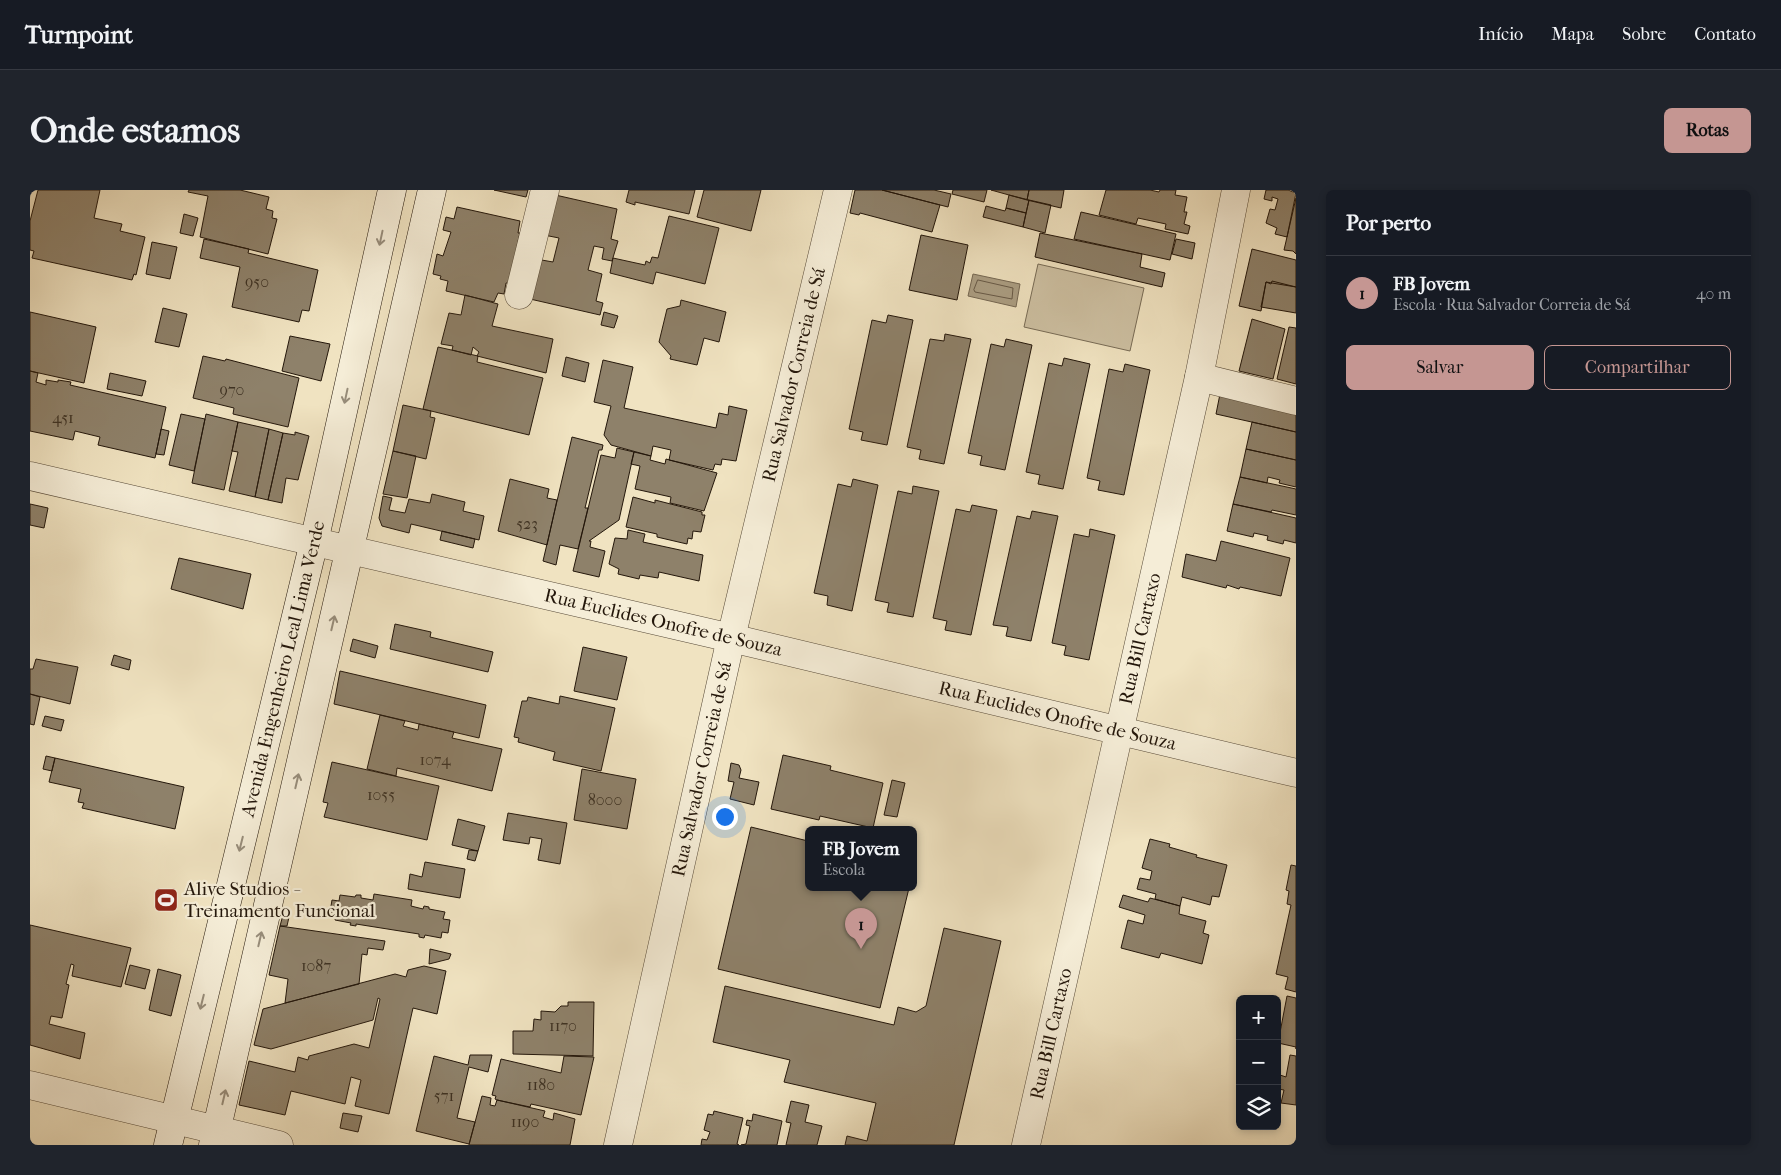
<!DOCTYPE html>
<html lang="pt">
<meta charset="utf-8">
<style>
body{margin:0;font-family:"IM FELL French Canon",serif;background:#20242c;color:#f1f3f6}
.controls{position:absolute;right:15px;bottom:15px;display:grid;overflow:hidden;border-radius:8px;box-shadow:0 2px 8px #0003}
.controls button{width:45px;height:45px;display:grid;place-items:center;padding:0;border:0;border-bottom:1px solid #363941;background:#171b24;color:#f1f3f6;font:25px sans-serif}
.you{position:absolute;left:694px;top:626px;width:18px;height:18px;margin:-12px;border:4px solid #fff;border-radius:50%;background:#1a73e8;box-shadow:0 0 0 8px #1a73e833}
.badge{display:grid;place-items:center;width:32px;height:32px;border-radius:50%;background:#c59692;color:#111;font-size:16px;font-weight:700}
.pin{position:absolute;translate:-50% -41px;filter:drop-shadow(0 1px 2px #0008)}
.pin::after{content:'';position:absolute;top:26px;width:18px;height:15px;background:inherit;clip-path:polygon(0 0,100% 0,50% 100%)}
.popup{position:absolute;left:775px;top:636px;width:112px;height:65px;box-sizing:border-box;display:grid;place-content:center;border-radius:8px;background:#171b24;filter:drop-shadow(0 1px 4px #0005);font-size:16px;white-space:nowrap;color:#9ea1a6}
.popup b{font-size:19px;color:#f1f3f6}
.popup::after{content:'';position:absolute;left:50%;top:100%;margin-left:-10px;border:10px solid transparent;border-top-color:#171b24}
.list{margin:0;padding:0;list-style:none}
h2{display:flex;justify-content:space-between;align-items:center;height:65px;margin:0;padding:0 20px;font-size:21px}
h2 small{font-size:16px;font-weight:400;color:#9ea1a6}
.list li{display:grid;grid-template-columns:32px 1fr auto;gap:15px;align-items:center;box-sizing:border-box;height:75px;padding:0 20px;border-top:1px solid #363941}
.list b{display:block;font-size:19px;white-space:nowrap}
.list p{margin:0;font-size:16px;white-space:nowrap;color:#9ea1a6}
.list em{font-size:16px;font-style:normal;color:#9ea1a6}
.actions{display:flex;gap:10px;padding:15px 20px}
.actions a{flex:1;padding:11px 0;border:1px solid #c59692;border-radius:8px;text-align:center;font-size:18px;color:#c59692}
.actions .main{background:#c59692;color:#111}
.icon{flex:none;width:28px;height:28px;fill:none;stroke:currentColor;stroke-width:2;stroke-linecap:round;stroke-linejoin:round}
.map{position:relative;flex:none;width:1266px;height:955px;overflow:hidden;border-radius:8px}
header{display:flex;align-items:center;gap:30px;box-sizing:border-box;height:70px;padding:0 25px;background:#171b24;border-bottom:1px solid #363941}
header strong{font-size:24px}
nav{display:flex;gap:28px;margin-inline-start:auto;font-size:18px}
.intro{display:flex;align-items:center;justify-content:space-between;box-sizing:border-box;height:120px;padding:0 30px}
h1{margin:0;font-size:35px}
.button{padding:12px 22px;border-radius:8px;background:#c59692;color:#111;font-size:18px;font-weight:700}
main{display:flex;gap:30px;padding:0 30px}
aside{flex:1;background:#171b24;border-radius:8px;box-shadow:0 2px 8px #0003}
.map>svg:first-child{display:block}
.green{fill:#cdc0a2;stroke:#786c56}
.water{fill:#ab9e83;stroke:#756853}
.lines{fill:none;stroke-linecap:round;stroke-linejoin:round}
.shore{stroke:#685a47;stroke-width:1}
.building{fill:#8e816a;stroke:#24170b}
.street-casing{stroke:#574a38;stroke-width:29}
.secondary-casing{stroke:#24170b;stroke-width:29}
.street{stroke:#f5edd7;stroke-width:28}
.secondary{stroke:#f5edd7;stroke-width:28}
.oneway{stroke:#978d7b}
.labels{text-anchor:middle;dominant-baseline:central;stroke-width:4.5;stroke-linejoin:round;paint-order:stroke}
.number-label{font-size:16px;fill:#3e3223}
.street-label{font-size:19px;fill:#24170b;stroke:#f5edd7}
.poi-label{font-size:19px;fill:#24170b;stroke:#f5edd7;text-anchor:start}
</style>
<header>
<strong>Turnpoint</strong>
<nav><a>Início</a><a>Mapa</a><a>Sobre</a><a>Contato</a></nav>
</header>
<div class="intro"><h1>Onde estamos</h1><a class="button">Rotas</a></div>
<main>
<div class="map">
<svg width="1266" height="955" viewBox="0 0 1266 955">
<rect width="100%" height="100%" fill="#f0e3c1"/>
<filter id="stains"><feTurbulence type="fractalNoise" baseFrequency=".004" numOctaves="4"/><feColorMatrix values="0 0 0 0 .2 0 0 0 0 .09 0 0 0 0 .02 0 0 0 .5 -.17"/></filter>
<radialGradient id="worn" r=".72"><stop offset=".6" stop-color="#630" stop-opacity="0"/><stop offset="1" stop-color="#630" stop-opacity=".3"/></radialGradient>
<path class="green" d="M 1008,74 L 1114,98 L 1100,161 L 994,137 Z"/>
<path class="water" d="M 943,84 L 990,94 L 986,117 L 938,106 Z"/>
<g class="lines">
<path class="shore" d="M 948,90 L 983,98 L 982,109 L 945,102 L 944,100 Z"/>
</g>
<path class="building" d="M 8,0 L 70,0 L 64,28 L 92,34 L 90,41 L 115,47 L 106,85 L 104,84 L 102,90 L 2,68 L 4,61 L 0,60 L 0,31 Z
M 159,0 L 210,0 L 239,7 L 236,19 L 243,21 L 242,28 L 247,29 L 238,64 L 170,47 L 178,6 L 158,2 Z
M 464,0 L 498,0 L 496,7 Z
M 599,0 L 665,0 L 659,24 L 605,12 L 605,15 L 596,12 Z
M 674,0 L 731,0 L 721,41 L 667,27 Z
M 825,0 L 852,0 L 910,15 L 902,42 L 830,23 L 829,25 L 820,23 Z
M 852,0 L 904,0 L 921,4 L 918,17 Z
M 923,0 L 957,0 L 954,12 L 922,4 Z
M 961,0 L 999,0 L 997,10 Z
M 999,0 L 1034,0 L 1031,18 L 997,10 Z
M 1076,0 L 1120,0 L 1129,2 L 1130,0 L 1146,0 L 1145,5 L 1157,7 L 1154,22 L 1157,22 L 1154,34 L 1160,36 L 1158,44 L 1135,39 L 1136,34 L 1108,28 L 1106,34 L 1069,25 Z
M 1236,0 L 1258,0 L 1266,3 L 1257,47 L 1245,44 L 1247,38 L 1236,33 L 1240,19 L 1245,20 L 1248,9 L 1242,7 L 1242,11 L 1234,9 Z
M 521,4 L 587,19 L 581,49 L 588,51 L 582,71 L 572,69 L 574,58 L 564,56 L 558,80 L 572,84 L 566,111 L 573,113 L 570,125 L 500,109 L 506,69 L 523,72 L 529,48 L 514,45 Z
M 979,5 L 999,10 L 996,23 L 976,18 Z
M 1266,8 L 1266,64 L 1263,61 L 1254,60 Z
M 999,10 L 1021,15 L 1015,43 L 993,37 Z
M 956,16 L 975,21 L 976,18 L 996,23 L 993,37 L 953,27 Z
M 427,17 L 490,31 L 488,43 L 490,43 L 479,93 L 476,93 L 474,104 L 468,103 L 464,112 L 416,101 L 418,91 L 410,89 L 411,86 L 403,84 L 407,64 L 413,66 L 421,42 L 413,40 L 416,27 L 424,29 Z
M 1051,22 L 1146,44 L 1140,70 L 1044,49 Z
M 154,24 L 168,28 L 163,46 L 150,43 Z
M 639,26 L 689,38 L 675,94 L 626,82 L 623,94 L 580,83 L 583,68 L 615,75 L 616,71 L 620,73 L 622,67 L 628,68 Z
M 1010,43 L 1112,64 L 1110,77 L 1135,83 L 1132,97 L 1005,67 Z
M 891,45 L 938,55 L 927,110 L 879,100 Z
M 174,49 L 219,59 L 218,63 L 288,80 L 279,121 L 272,120 L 269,132 L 202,117 L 210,77 L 170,68 Z
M 1146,49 L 1165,53 L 1162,69 L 1142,64 Z
M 122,52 L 147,57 L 140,89 L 116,84 Z
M 1222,59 L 1266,70 L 1266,97 L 1236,92 L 1231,121 L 1209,116 Z
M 1242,91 L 1266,97 L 1266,123 L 1231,117 L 1236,92 L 1241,94 Z
M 435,105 L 468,114 L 462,136 L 523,149 L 516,183 L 447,166 L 449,162 L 443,157 L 441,165 L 422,160 L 423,156 L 411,154 L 419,123 L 431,125 Z
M 651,110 L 696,122 L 689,152 L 674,148 L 667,175 L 640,169 L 641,166 L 629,152 L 637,119 L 650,116 Z
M 133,118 L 157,124 L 149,157 L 125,152 Z
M 0,122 L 66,137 L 54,193 L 0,181 Z
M 574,122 L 588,126 L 584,138 L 571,135 Z
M 858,125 L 883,130 L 857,255 L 831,250 L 833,242 L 819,239 L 842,130 L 856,133 Z
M 1222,129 L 1255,139 L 1243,189 L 1209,181 Z
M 1259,137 L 1266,138 L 1266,194 L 1247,189 Z
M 915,144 L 941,149 L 914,274 L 889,269 L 891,260 L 877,257 L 900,149 L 914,151 Z
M 260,146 L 300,154 L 291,191 L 252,181 Z
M 976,149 L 1002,155 L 975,280 L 950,275 L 952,266 L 938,263 L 961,154 L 974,157 Z
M 408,157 L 448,166 L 447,172 L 513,188 L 499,245 L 393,219 Z
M 173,166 L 195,171 L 196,169 L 269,188 L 258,237 L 203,224 L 204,218 L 163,208 Z
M 536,167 L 559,173 L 555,192 L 532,186 Z
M 1034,168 L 1060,174 L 1033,299 L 1008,294 L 1010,285 L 996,282 L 1019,173 L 1032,176 Z
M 573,170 L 603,177 L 594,218 L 686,238 L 689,223 L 698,225 L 699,216 L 717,220 L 706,271 L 692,269 L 691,275 L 685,274 L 683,280 L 639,270 L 641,260 L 623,256 L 621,266 L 581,255 L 574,245 L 581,216 L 564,212 Z
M 1095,174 L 1120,180 L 1094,305 L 1068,300 L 1070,291 L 1057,288 L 1079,179 L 1093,182 Z
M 0,181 L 8,183 L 6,192 L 16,195 L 16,190 L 28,192 L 28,190 L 41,192 L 40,195 L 136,217 L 125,268 L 68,255 L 70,247 L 45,241 L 43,250 L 0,241 Z
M 80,183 L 116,191 L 112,206 L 77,199 Z
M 1190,204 L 1266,222 L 1266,242 L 1186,224 Z
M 373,215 L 401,221 L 400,227 L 405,228 L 396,269 L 363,261 Z
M 151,224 L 175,229 L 164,281 L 139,275 Z
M 176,224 L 208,232 L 194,300 L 162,293 Z
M 208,232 L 239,239 L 225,307 L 199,301 L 208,262 L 202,261 Z
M 1222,232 L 1266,242 L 1266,270 L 1216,259 Z
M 131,239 L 139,241 L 134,265 L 126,264 Z
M 239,239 L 253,243 L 238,310 L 225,307 Z
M 265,242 L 279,246 L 268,290 L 256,288 L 252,313 L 238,310 L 253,243 L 265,245 Z
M 542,247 L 573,255 L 572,260 L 569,260 L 555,318 L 558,318 L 548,359 L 530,355 L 526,375 L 513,371 Z
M 587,258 L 604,262 L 589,330 L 559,351 L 561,351 L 560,357 L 575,361 L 569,387 L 543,381 L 571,265 L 585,268 Z
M 1216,259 L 1266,270 L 1266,297 L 1249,293 L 1250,290 L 1238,287 L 1237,293 L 1210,287 Z
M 363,261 L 386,266 L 377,308 L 353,304 Z
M 604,262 L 621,266 L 620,270 L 635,274 L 636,269 L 687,283 L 674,321 L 640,313 L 641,307 L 605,299 L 610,276 L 601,274 Z
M 1210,287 L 1266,299 L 1266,325 L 1242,320 L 1241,322 L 1203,314 Z
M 480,289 L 519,299 L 517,308 L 527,310 L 517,355 L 468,341 Z
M 823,289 L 848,295 L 822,421 L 797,415 L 798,406 L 784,403 L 808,294 L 821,297 Z
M 883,296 L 909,301 L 883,427 L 857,422 L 859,413 L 845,410 L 868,301 L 882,304 Z
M 402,304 L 435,312 L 433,321 L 454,326 L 449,350 L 381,334 L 379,343 L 352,336 L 349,328 L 353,306 L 362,308 L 359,320 L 375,323 L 379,309 L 400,313 Z
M 603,307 L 625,313 L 625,310 L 672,322 L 672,325 L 675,325 L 671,342 L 663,341 L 662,349 L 658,348 L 657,354 L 627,347 L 627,344 L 596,337 Z
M 0,314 L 18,318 L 14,338 L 0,335 Z
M 1203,314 L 1266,328 L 1266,353 L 1254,350 L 1253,354 L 1237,350 L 1238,346 L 1224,343 L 1223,347 L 1197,341 Z
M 942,315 L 967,320 L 941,445 L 915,440 L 917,431 L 903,428 L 926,319 L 940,322 Z
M 1002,321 L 1028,326 L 1001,451 L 976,446 L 978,437 L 963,435 L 987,326 L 1000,329 Z
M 1060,339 L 1085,345 L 1059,470 L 1034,465 L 1036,456 L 1022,453 L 1044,344 L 1059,347 Z
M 598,340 L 615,344 L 613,352 L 673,365 L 669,391 L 629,382 L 628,388 L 610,385 L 609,389 L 588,384 L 589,379 L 579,374 L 585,348 L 597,349 Z
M 412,341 L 445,349 L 443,358 L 410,350 Z
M 1191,351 L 1260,368 L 1251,406 L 1210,397 L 1209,399 L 1197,395 L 1196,398 L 1152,387 L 1156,364 L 1186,371 Z
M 149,368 L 221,384 L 213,419 L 141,399 Z
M 365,434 L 401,442 L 400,447 L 463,462 L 458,482 L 360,459 Z
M 323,449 L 348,456 L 345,468 L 320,461 Z
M 553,457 L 597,467 L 587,510 L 544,501 Z
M 84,465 L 101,470 L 99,480 L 81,475 Z
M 6,469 L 48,477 L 40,514 L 0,504 L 0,479 L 3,479 Z
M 310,481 L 456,515 L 449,548 L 304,514 Z
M 0,504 L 10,507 L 4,535 L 0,534 Z
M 530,506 L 585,518 L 571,581 L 523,570 L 525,562 L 488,552 L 489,548 L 484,547 L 492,511 L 497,511 L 498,507 L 529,514 Z
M 350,525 L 375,531 L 373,536 L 388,540 L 389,534 L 424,542 L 422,548 L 472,559 L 462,601 L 367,578 L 366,586 L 337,579 Z
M 15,526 L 34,530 L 31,541 L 12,536 Z
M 753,565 L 801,576 L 800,580 L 853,593 L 843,638 L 790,626 L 789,630 L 741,619 Z
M 16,566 L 25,568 L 22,581 L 13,579 Z
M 25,568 L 154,597 L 145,639 L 52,618 L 54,613 L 48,612 L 51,599 L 19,592 Z
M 302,572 L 409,596 L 397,650 L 294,627 L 298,613 L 293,612 Z
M 701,573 L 709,575 L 711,580 L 709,588 L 729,592 L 724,615 L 700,609 L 704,592 L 698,591 Z
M 552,579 L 606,589 L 597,639 L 544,630 Z
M 862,590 L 875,593 L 867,627 L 854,625 Z
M 478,623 L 537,633 L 530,674 L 508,670 L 512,649 L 500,647 L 499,654 L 473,650 Z
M 428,629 L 455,636 L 448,661 L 422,655 Z
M 721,637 L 778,651 L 778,698 L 879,698 L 850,818 L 688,779 Z
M 1120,649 L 1140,654 L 1139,657 L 1167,665 L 1166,667 L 1197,675 L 1189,707 L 1182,706 L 1180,715 L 1152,707 L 1150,716 L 1125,709 L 1126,704 L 1107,699 L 1110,688 L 1120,690 L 1122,681 L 1112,678 Z
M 439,660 L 448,661 L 445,671 L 437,669 Z
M 395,672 L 435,679 L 430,708 L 378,699 L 380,684 L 392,687 Z
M 1261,675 L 1266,676 L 1266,802 L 1255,799 L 1258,787 L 1246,784 L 1261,715 L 1257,714 L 1259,701 L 1256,700 Z
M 344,704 L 382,710 L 381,716 L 393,719 L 394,716 L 399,717 L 399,719 L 415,722 L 413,729 L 420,730 L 418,743 L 412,742 L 411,748 L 395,745 L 394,748 L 389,747 L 389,744 L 326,734 L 326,736 L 320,735 L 321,733 L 305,730 L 307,723 L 300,722 L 302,710 L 309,711 L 310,705 L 325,707 L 326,705 L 331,705 L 331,708 L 343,710 Z
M 1093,705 L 1118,712 L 1120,708 L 1150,716 L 1149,724 L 1176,731 L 1173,743 L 1179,745 L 1172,774 L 1131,763 L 1129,768 L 1091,758 L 1098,730 L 1113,734 L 1115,725 L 1089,717 Z
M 253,725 L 259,727 L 257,736 L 250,736 Z
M 0,735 L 101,758 L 91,797 L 42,786 L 44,775 L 41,774 L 36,794 L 39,795 L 32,828 L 21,826 L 19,834 L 55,843 L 50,869 L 0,855 Z
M 250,736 L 355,751 L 353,760 L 338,758 L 337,765 L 332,764 L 329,794 L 255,813 L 258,789 L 239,785 Z
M 914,738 L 971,751 L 924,955 L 815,955 L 817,946 L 837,951 L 846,913 L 754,892 L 760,870 L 683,852 L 695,796 L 864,835 L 868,817 L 886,822 L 896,816 Z
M 400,759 L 421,764 L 419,769 L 399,774 Z
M 100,775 L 120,780 L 115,799 L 95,794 Z
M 394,776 L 416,781 L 407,824 L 383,818 L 359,924 L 325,916 L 331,890 L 321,887 L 315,914 L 261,901 L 255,925 L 209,915 L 219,871 L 265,882 L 268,867 L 278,870 L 279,866 L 324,854 L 339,858 L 350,809 L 348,808 L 343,830 L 241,859 L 224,855 L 233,819 L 365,784 L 376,787 L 378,780 Z
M 128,779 L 151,785 L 141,826 L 119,820 Z
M 1257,806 L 1266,808 L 1266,859 L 1266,857 L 1248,853 Z
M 538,812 L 564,812 L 563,866 L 483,864 L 483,841 L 503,841 L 504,829 L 511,830 L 511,821 L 525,822 L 531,816 L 538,816 Z
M 440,865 L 462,865 L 458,882 L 439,877 L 427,928 L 445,932 L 439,954 L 386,941 L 404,866 L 438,875 Z
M 1260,865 L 1266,866 L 1266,915 L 1251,913 L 1254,900 L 1248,899 L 1250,885 L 1256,887 Z
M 534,866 L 564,867 L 551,925 L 501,914 L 500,917 L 467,910 L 465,909 L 466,906 L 462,905 L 471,869 L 531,883 Z
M 452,906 L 461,908 L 460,915 L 465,916 L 467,910 L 515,921 L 513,927 L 523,930 L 524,923 L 545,929 L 540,955 L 439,955 Z
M 761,911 L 779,915 L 775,932 L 792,936 L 787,955 L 756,955 L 761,933 L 756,932 Z
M 684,921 L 713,928 L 707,954 L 709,955 L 671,955 L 672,949 L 677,950 L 680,942 L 674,940 L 678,924 L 683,925 Z
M 313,923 L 332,926 L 328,942 L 310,938 Z
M 723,924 L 752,931 L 747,955 L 711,955 L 716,954 L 720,936 L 716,935 L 717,930 L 722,931 Z"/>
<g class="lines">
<defs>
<g id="street">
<path d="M 489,105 L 515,0"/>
<path d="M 1169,187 L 1266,211"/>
<path id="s1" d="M 0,286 L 701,448 L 1266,583"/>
<path d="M 0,895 L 249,955"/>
<path id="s2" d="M 588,955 L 701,448 L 808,0"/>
<path id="s3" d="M 996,955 L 1169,187 L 1206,0"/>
</g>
<g id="secondary">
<path id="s4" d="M 138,955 L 284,352 L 362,0"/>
<path d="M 183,955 L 402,0"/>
</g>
</defs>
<use href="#street" class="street-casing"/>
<use href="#secondary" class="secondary-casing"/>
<use href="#street" class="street"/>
<use href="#secondary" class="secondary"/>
</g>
<defs><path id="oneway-shaft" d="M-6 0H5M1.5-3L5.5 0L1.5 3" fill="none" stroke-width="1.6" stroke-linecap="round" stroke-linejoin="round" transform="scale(1.25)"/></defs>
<g class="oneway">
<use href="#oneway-shaft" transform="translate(351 48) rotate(102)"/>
<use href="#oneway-shaft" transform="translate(316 206) rotate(102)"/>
<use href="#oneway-shaft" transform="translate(303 433) rotate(-77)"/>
<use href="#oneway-shaft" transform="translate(267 591) rotate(-77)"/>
<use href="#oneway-shaft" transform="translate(211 654) rotate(104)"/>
<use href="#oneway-shaft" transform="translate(230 749) rotate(-77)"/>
<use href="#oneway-shaft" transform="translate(172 812) rotate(104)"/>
<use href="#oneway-shaft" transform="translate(194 907) rotate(-77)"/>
</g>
<defs>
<symbol id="stadium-square" viewBox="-11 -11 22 22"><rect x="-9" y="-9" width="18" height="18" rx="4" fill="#8f2418" stroke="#f5edd7"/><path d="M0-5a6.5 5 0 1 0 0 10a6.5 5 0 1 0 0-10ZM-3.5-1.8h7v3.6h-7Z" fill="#fff"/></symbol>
</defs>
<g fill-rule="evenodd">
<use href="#stadium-square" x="122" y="696" width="28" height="28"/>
</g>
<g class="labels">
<g class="number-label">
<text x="227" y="91">950</text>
<text x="202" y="199">970</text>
<text x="33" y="227">451</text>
<text x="497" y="333">523</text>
<text x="405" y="569">1074</text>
<text x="351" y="604">1055</text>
<text x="575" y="609">8000</text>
<text x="286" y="775">1087</text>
<text x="533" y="835">1170</text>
<text x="511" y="894">1180</text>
<text x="414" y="905">571</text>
<text x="495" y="931">1190</text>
</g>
<g class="street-label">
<text stroke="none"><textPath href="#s2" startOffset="790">Rua Salvador Correia de Sá</textPath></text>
<text stroke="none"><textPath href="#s1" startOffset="650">Rua Euclides Onofre de Souza</textPath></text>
<text stroke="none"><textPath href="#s3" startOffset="519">Rua Bill Cartaxo</textPath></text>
<text stroke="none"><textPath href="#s4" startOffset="490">Avenida Engenheiro Leal Lima Verde</textPath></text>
<text stroke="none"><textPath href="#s1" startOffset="1055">Rua Euclides Onofre de Souza</textPath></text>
<text stroke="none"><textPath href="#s2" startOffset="385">Rua Salvador Correia de Sá</textPath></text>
<text stroke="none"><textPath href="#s3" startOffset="114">Rua Bill Cartaxo</textPath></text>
</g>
<g class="poi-label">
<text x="154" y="699">Alive Studios -<tspan x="154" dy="22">Treinamento Funcional</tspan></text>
</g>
</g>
<rect width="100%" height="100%" filter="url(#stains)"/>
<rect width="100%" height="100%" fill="url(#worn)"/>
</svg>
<div class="controls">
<button>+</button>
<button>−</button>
<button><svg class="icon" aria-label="layers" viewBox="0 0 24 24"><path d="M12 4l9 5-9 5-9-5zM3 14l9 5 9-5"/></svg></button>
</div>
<div class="you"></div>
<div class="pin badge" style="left:831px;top:759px">1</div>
<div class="popup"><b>FB Jovem</b>Escola</div>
</div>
<aside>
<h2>Por perto<small></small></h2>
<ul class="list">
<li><span class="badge">1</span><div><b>FB Jovem</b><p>Escola · Rua Salvador Correia de Sá</p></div><em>40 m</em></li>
</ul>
<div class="actions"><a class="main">Salvar</a><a>Compartilhar</a></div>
</aside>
</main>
